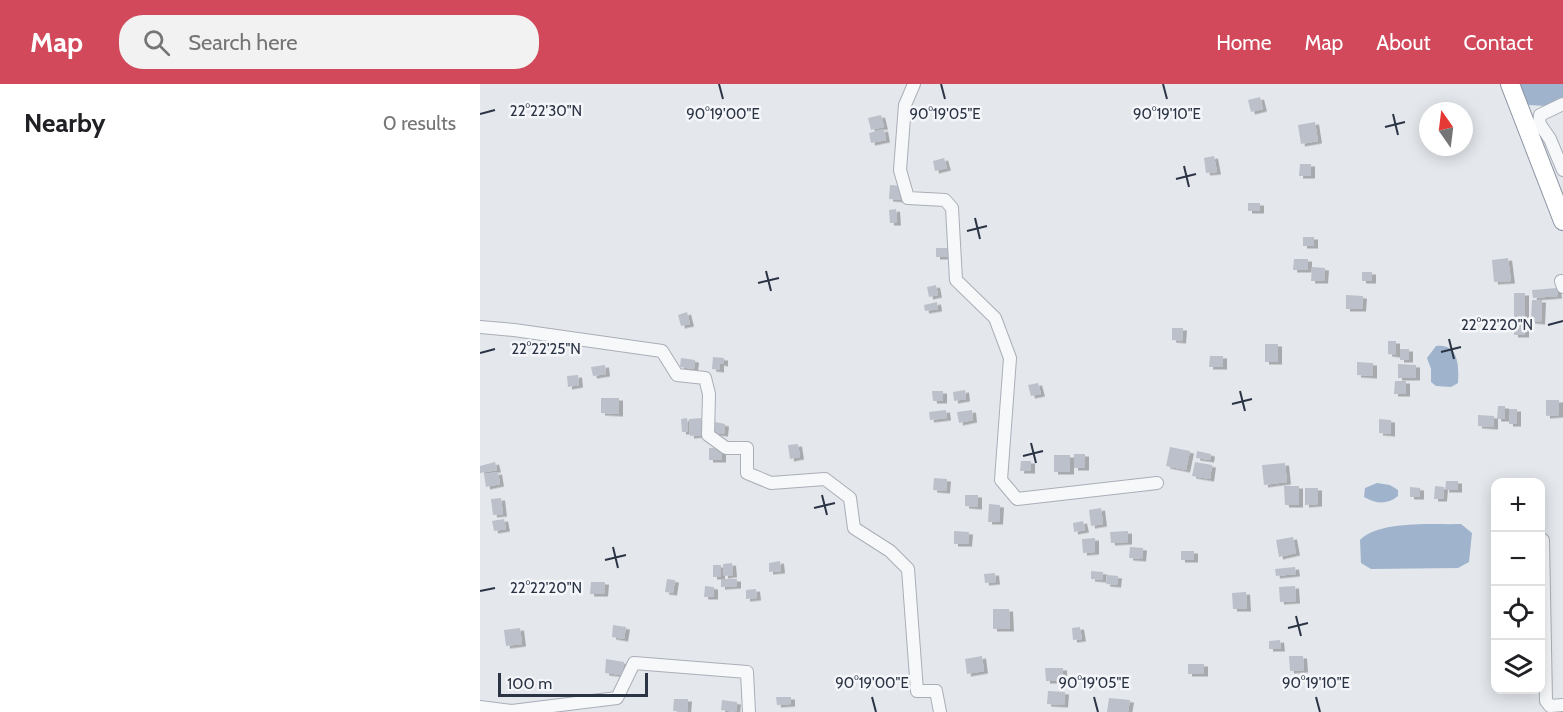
<!DOCTYPE html>
<meta charset="utf-8">
<style>
body{margin:0;font-family:Cabin,sans-serif;background:#f2f2f2;color:#202124}
.controls{position:absolute;right:18px;bottom:18px;display:grid;overflow:hidden;border-radius:12px;box-shadow:0 3px 15px #0003}
.controls button{width:54px;height:54px;display:grid;place-items:center;padding:0;border:0;border-bottom:2px solid #e0e0e0;background:#fff;color:#202124;font:30px sans-serif}
.compass{position:absolute;left:939px;top:18px;width:54px;height:54px;border-radius:50%;background:#fff;box-shadow:0 3px 15px #0003;rotate:346deg}
.scale{position:absolute;left:18px;bottom:15px;width:150px;box-sizing:border-box;padding-left:6px;border:3px solid #2b3445;border-top:0;font-size:16px;line-height:21px;white-space:nowrap;color:#2b3445;-webkit-text-stroke:4px #f4f6f9;paint-order:stroke}
.list{margin:0;padding:0;list-style:none}
h2{display:flex;justify-content:space-between;align-items:center;height:78px;margin:0;padding:0 24px;font-size:26px}
h2 small{font-size:20px;font-weight:400;color:#757577}
.icon{flex:none;width:33px;height:33px;fill:none;stroke:currentColor;stroke-width:2;stroke-linecap:round;stroke-linejoin:round}
.map{position:relative;flex:none;width:1083px;height:628px;overflow:hidden}
header{display:flex;align-items:center;gap:36px;box-sizing:border-box;height:84px;padding:0 30px;background:#d1495b;color:#fff}
header strong{font-size:28px}
nav{display:flex;gap:33px;margin-inline-start:auto;font-size:21px}
.search{width:420px;height:54px;background:#f2f2f2;display:flex;align-items:center;gap:15px;box-sizing:border-box;padding:0 21px;border-radius:24px;color:#757577;font-size:22px}
main{display:flex}
aside{flex:1;background:#fff}
.map>svg:first-child{display:block}
.water{fill:#9fb4cc}
.building{fill:#bbc0ca;filter:url(#shadow)}
.lines{fill:none;stroke-linecap:round;stroke-linejoin:round}
.minor-casing{stroke:#a9aeb7;stroke-width:14}
.highway-casing{stroke:#8b94a3;stroke-width:20}
.minor{stroke:#f7f8fa;stroke-width:12}
.highway{stroke:#fff;stroke-width:18}
.ticks{fill:none;stroke:#2b3445;stroke-width:2}
.ticks-label{font-size:15px;text-anchor:middle;fill:#2b3445;stroke:#f4f6f9;stroke-width:5;stroke-linejoin:round;paint-order:stroke}
</style>
<header>
<strong>Map</strong>
<div class="search"><svg class="icon" aria-label="search" viewBox="0 0 24 24"><circle cx="10" cy="10" r="6"/><path d="M15 15l6 6"/></svg>Search here</div>
<nav><a>Home</a><a>Map</a><a>About</a><a>Contact</a></nav>
</header>
<main>
<aside>
<h2>Nearby<small>0 results</small></h2>
<ul class="list">
</ul>
</aside>
<div class="map">
<svg width="1083" height="628" viewBox="0 0 1083 628">
<defs>
<filter id="shadow"><feDropShadow dx="4" dy="2.5" stdDeviation="0" flood-color="#0004"/></filter>
</defs>
<rect width="100%" height="100%" fill="#e4e7ec"/>
<path class="water" d="M 1038,0 L 1083,0 L 1083,14 L 1065,22 L 1049,21 L 1044,15 Z
M 956,262 C 979,259 979,282 978,299 L 971,303 L 956,302 L 951,298 L 951,285 L 947,274 Z
M 897,399 L 910,401 L 918,406 L 918,412 C 907,421 896,420 884,413 L 885,404 Z
M 981,440 L 992,449 L 989,478 L 978,484 L 891,485 L 881,479 L 880,456 C 900,436 954,441 981,440 Z"/>
<path class="building" d="M 780,13 L 783,25 L 771,28 L 768,16 Z
M 401,31 L 404,43 L 391,46 L 388,34 Z
M 835,38 L 838,57 L 821,60 L 818,41 Z
M 404,45 L 406,56 L 391,59 L 389,49 Z
M 734,72 L 737,88 L 726,89 L 724,74 Z
M 464,74 L 467,84 L 455,87 L 453,77 Z
M 820,80 L 831,80 L 831,92 L 819,92 Z
M 410,101 L 423,102 L 423,116 L 409,115 Z
M 768,119 L 780,119 L 780,127 L 768,127 Z
M 416,125 L 417,139 L 410,139 L 409,126 Z
M 823,153 L 834,153 L 834,162 L 823,162 Z
M 456,164 L 471,164 L 471,173 L 456,173 Z
M 1028,174 L 1031,197 L 1014,198 L 1012,176 Z
M 814,175 L 828,175 L 828,186 L 813,186 Z
M 832,183 L 845,184 L 844,197 L 831,197 Z
M 882,188 L 892,188 L 892,197 L 882,197 Z
M 456,201 L 458,211 L 449,213 L 447,203 Z
M 1077,204 L 1078,212 L 1053,214 L 1052,206 Z
M 1034,209 L 1045,209 L 1045,251 L 1034,251 Z
M 866,211 L 883,212 L 882,225 L 866,225 Z
M 1052,216 L 1062,216 L 1061,238 L 1051,237 Z
M 457,218 L 458,225 L 445,227 L 444,221 Z
M 207,228 L 210,240 L 201,242 L 198,231 Z
M 692,244 L 703,244 L 702,257 L 692,256 Z
M 908,257 L 916,257 L 916,271 L 908,270 Z
M 785,260 L 798,260 L 798,278 L 785,278 Z
M 920,265 L 929,265 L 929,276 L 920,276 Z
M 730,272 L 743,272 L 743,283 L 729,283 Z
M 233,273 L 244,274 L 244,280 L 240,279 L 240,286 L 232,285 Z
M 201,274 L 215,276 L 214,285 L 200,283 Z
M 877,278 L 893,279 L 893,292 L 877,291 Z
M 918,280 L 936,281 L 936,294 L 918,294 Z
M 125,281 L 126,290 L 113,292 L 111,283 Z
M 98,291 L 99,301 L 88,303 L 87,292 Z
M 915,297 L 926,297 L 926,310 L 914,310 Z
M 558,299 L 561,310 L 551,312 L 548,301 Z
M 485,306 L 486,315 L 474,317 L 473,308 Z
M 452,307 L 463,307 L 463,317 L 453,317 Z
M 121,314 L 139,314 L 139,330 L 121,329 Z
M 1066,316 L 1079,316 L 1079,331 L 1066,332 Z
M 1018,322 L 1025,322 L 1025,335 L 1017,335 Z
M 1029,325 L 1037,325 L 1037,340 L 1029,340 Z
M 466,326 L 467,334 L 450,336 L 449,328 Z
M 492,326 L 493,336 L 479,339 L 477,328 Z
M 998,331 L 1014,332 L 1014,343 L 998,342 Z
M 207,334 L 208,348 L 202,348 L 201,335 Z
M 221,334 L 222,351 L 210,352 L 209,335 Z
M 899,335 L 911,336 L 911,350 L 899,349 Z
M 235,338 L 245,340 L 244,350 L 234,349 Z
M 318,360 L 320,373 L 310,375 L 308,361 Z
M 690,363 L 710,367 L 706,386 L 686,382 Z
M 229,364 L 242,364 L 242,376 L 229,376 Z
M 717,367 L 731,370 L 730,376 L 716,374 Z
M 594,370 L 605,370 L 605,384 L 594,384 Z
M 574,371 L 590,371 L 590,388 L 574,388 Z
M 541,377 L 551,377 L 551,387 L 540,387 Z
M 15,378 L 17,386 L 0,389 L 0,382 Z
M 715,378 L 732,381 L 730,395 L 712,392 Z
M 805,379 L 807,398 L 784,401 L 782,381 Z
M 18,388 L 20,400 L 6,403 L 4,390 Z
M 454,394 L 467,395 L 466,407 L 453,406 Z
M 966,397 L 978,397 L 978,406 L 965,406 Z
M 804,402 L 819,402 L 819,421 L 805,421 Z
M 955,402 L 964,403 L 963,415 L 954,415 Z
M 930,403 L 940,404 L 940,413 L 930,413 Z
M 825,404 L 838,404 L 838,420 L 825,421 Z
M 485,411 L 498,411 L 498,423 L 485,422 Z
M 21,414 L 23,430 L 13,431 L 11,415 Z
M 509,420 L 520,421 L 519,438 L 508,438 Z
M 621,424 L 623,440 L 611,442 L 609,426 Z
M 24,435 L 26,445 L 14,447 L 12,437 Z
M 603,437 L 605,446 L 594,448 L 593,439 Z
M 474,447 L 489,448 L 488,460 L 474,460 Z
M 648,447 L 648,458 L 631,459 L 630,448 Z
M 813,453 L 816,469 L 799,473 L 796,456 Z
M 615,454 L 615,468 L 603,469 L 602,455 Z
M 650,463 L 663,464 L 662,475 L 649,474 Z
M 701,467 L 714,467 L 714,476 L 701,476 Z
M 300,477 L 301,487 L 289,488 L 289,479 Z
M 252,479 L 253,491 L 244,492 L 243,480 Z
M 233,481 L 241,481 L 241,493 L 233,493 Z
M 815,483 L 816,490 L 796,492 L 795,485 Z
M 611,487 L 623,488 L 622,496 L 611,495 Z
M 515,489 L 516,498 L 505,499 L 504,490 Z
M 627,491 L 638,492 L 637,501 L 626,500 Z
M 187,495 L 195,496 L 193,509 L 185,508 Z
M 241,495 L 257,495 L 257,502 L 241,503 Z
M 111,498 L 125,498 L 124,510 L 110,510 Z
M 225,502 L 234,503 L 234,513 L 224,513 Z
M 815,502 L 816,517 L 800,518 L 799,503 Z
M 276,505 L 277,514 L 266,515 L 266,506 Z
M 766,508 L 767,525 L 753,525 L 752,509 Z
M 513,525 L 529,525 L 530,545 L 513,545 Z
M 133,541 L 146,543 L 144,555 L 132,553 Z
M 600,543 L 602,555 L 593,556 L 592,544 Z
M 40,544 L 42,560 L 26,562 L 24,546 Z
M 800,556 L 801,565 L 789,565 L 789,557 Z
M 502,572 L 504,587 L 487,590 L 485,575 Z
M 809,572 L 823,572 L 824,586 L 810,587 Z
M 126,575 L 144,578 L 142,591 L 125,589 Z
M 708,580 L 724,580 L 724,590 L 708,590 Z
M 565,584 L 583,584 L 583,597 L 566,597 Z
M 568,607 L 585,608 L 584,621 L 567,620 Z
M 296,613 L 311,613 L 311,620 L 297,621 Z
M 629,614 L 650,616 L 648,628 L 627,628 Z
M 194,615 L 208,615 L 207,628 L 193,627 Z
M 242,616 L 257,618 L 256,628 L 241,626 Z"/>
<g class="lines">
<defs>
<path id="minor" d="M 434,0 L 425,21 L 420,86 L 428,114 L 465,116 L 472,124 L 476,196 L 515,234 L 530,274 L 521,396 L 537,415 L 677,399
M 1083,20 L 1060,31 L 1059,39 L 1070,55 L 1083,86
M 1081,197 L 1083,203
M 0,243 L 34,246 L 182,267 L 197,291 L 225,294 L 229,310 L 228,351 L 246,364 L 267,364 L 267,389 L 291,399 L 345,395 L 370,414 L 374,444 L 410,467 L 428,485 L 437,607 L 456,607 L 460,628
M 1063,456 L 1066,617 L 1070,622 L 1083,621
M 0,623 L 32,627 L 137,614 L 154,579 L 267,588 L 269,628"/>
<path id="highway" d="M 1030,0 L 1083,137"/>
</defs>
<use href="#minor" class="minor-casing"/>
<use href="#highway" class="highway-casing"/>
<use href="#minor" class="minor"/>
<use href="#highway" class="highway"/>
</g>
<path class="ticks" d="M 239,0 L 243,15M 461,0 L 465,15M 683,0 L 687,15M 0,30 L 15,26M 913,30 L 918,51M 905,43 L 925,38M 704,82 L 709,103M 696,95 L 716,90M 495,134 L 500,155M 487,147 L 507,142M 286,187 L 291,207M 278,199 L 299,194M 1068,241 L 1083,237M 969,255 L 974,275M 961,268 L 981,263M 0,269 L 15,265M 760,307 L 765,327M 752,320 L 772,315M 551,359 L 556,379M 543,372 L 563,367M 342,411 L 347,431M 334,424 L 355,419M 133,463 L 138,484M 125,476 L 146,471M 0,507 L 15,504M 816,532 L 821,552M 808,544 L 828,539M 392,613 L 396,628M 614,613 L 618,628M 836,613 L 840,628"/>
<g class="ticks-label">
<text x="66" y="32">22°22'30"N</text>
<text x="243" y="35">90°19'00"E</text>
<text x="465" y="35">90°19'05"E</text>
<text x="687" y="35">90°19'10"E</text>
<text x="1017" y="246">22°22'20"N</text>
<text x="66" y="270">22°22'25"N</text>
<text x="66" y="509">22°22'20"N</text>
<text x="392" y="604">90°19'00"E</text>
<text x="614" y="604">90°19'05"E</text>
<text x="836" y="604">90°19'10"E</text>
</g>
</svg>
<div class="controls">
<button>+</button>
<button>−</button>
<button><svg class="icon" aria-label="locate" viewBox="0 0 24 24"><circle cx="12" cy="12" r="6"/><path d="M12 2v4M12 18v4M2 12h4M18 12h4"/></svg></button>
<button><svg class="icon" aria-label="layers" viewBox="0 0 24 24"><path d="M12 4l9 5-9 5-9-5zM3 14l9 5 9-5"/></svg></button>
</div>
<svg class="compass" viewBox="-18 -18 36 36"><path d="M0-13l5 13h-10z" fill="#e53935"/><path d="M0 13l5-13h-10z" fill="#757577"/></svg>
<div class="scale">100 m</div>
</div>
</main>
